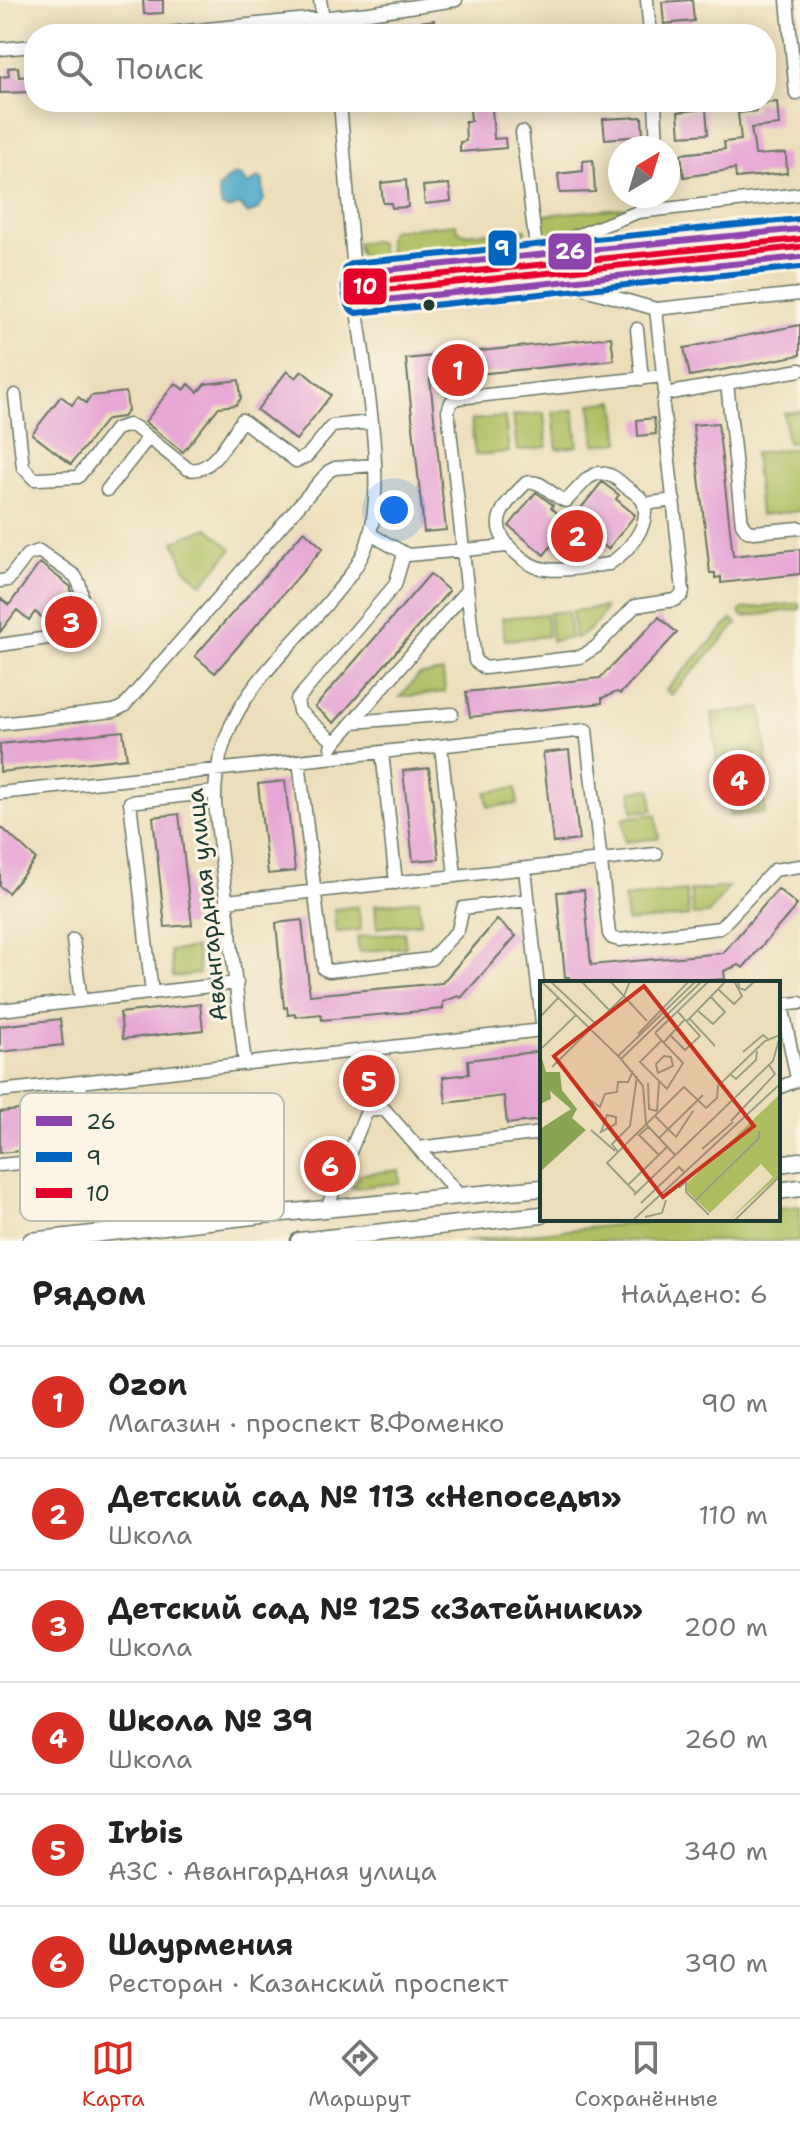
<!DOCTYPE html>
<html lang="ru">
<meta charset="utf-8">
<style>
body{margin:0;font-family:"Shantell Sans",sans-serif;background:#f6f6f6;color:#222}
.compass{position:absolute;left:608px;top:136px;width:72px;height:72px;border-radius:50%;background:#fff;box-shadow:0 4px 20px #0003;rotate:38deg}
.you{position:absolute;left:394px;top:510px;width:28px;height:28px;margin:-20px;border:6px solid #fff;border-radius:50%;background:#1a73e8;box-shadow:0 0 0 12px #1a73e833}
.badge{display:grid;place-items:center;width:52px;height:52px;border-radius:50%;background:#d93025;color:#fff;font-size:26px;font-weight:700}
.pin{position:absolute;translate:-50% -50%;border:4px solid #fff;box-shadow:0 2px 8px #0006}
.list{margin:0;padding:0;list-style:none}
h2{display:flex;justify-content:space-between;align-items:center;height:104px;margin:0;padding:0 32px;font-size:34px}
h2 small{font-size:26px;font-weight:400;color:#767676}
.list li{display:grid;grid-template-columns:52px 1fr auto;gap:24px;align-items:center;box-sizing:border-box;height:112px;padding:0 32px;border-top:2px solid #e0e0e0}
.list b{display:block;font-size:30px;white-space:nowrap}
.list p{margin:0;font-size:26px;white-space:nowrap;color:#767676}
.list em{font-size:26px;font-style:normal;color:#767676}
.icon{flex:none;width:44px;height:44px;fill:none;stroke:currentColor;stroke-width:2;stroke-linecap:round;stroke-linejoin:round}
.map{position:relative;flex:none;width:800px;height:1241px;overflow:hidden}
.search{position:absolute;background:#fff;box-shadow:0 4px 20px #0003;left:24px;right:24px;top:24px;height:88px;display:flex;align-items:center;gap:20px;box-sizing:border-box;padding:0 28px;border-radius:32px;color:#767676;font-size:30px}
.sheet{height:776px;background:#fff}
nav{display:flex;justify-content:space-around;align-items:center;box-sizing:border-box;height:112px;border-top:2px solid #e0e0e0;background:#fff;font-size:22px;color:#767676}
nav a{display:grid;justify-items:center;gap:4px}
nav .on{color:#d93025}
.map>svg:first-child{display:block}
.green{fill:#adbd60;stroke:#667d4a;stroke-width:2}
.water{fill:#47a6c6;stroke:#33727d;stroke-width:2}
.building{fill:#e6a6d6}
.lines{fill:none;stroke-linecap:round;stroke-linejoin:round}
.minor-casing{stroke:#677563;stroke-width:15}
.major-casing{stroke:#677563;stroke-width:19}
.minor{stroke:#fff;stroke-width:12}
.major{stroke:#fff;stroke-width:16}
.bus-1-casing{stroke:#fcf5e5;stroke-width:12}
.bus-2-casing{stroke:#fcf5e5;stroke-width:12}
.bus-3-casing{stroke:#fcf5e5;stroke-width:12}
.bus-1{stroke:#8e44ad;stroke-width:6}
.bus-2{stroke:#0065bd;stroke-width:6}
.bus-3{stroke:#e4002b;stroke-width:6}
.bus-dot{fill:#1f3d34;stroke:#fcf5e5;stroke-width:3}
.labels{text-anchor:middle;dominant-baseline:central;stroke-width:6;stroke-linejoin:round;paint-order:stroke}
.street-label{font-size:24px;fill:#1f3d34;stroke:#fcf5e5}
.inset-road{fill:none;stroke:#9a9e84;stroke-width:2}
.view{fill:#c8321e;fill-opacity:0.15;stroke:#c8321e;stroke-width:4}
.inset-edge{fill:none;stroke:#1f3d34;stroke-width:4}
.key{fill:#fcf5e5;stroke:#babeb0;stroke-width:2}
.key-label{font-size:22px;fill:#1f3d34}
.line-badge{stroke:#fcf5e5;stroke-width:3}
.badge-label{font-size:22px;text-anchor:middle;font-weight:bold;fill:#fff}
</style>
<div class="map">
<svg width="800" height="1241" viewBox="0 0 800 1241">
<rect width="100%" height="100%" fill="#fcf5e5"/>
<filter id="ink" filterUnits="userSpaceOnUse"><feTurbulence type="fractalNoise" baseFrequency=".0125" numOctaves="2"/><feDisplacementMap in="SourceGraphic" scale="16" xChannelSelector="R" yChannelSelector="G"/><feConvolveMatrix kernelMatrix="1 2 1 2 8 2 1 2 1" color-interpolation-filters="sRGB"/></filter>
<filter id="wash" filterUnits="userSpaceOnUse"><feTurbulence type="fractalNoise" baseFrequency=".006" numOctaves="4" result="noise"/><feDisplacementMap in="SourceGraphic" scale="32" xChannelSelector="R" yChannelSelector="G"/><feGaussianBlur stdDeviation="1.8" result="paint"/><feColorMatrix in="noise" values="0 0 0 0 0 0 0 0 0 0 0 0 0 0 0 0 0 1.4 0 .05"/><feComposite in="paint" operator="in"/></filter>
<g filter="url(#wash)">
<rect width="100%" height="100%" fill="#ecdeba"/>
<path class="green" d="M 652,205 L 549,240 L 542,239 L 537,235 L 535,216 Z
M 456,224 L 457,229 L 464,234 L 526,229 L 526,244 L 522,251 L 391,267 L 387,237 L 392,230 Z
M 800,239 L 800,253 L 395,295 L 393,281 Z
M 375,241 L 380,243 L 384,269 C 368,265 359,259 357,243 Z
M 615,401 L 620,442 L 595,445 L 591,404 Z
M 574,410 L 578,446 L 557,449 L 553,412 Z
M 800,411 L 800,440 L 787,442 L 784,413 Z
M 544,413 L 547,447 L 517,451 L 513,416 Z
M 505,417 L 509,452 L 475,455 L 471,420 Z
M 800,448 L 800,511 L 760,515 L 754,453 Z
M 208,528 L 232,549 L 202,584 L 186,570 L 174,541 Z
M 800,603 L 800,609 L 744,617 L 739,613 L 742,609 Z
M 605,607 C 603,618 586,635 575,638 L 572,611 Z
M 568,611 L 571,638 L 552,641 L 549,613 Z
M 546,614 L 548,636 L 505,640 L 502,618 Z
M 732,619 L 737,624 L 671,695 L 666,690 Z
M 443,672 L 445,692 L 400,697 L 419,675 Z
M 762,708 L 769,780 L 719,785 L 712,713 Z
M 516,788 L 518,804 L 488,807 L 486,792 Z
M 651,789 L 653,810 L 633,812 L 631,791 Z
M 763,790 L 765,813 L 730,816 L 727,793 Z
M 656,814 L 659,838 L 625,842 L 623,818 Z
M 729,887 L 708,914 L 693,915 L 690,891 Z
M 686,891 L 689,916 L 627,922 L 624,898 Z
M 419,900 L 421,923 L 377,928 L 375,905 Z
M 358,906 L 361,930 L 336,932 L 334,909 Z
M 404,932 L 406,947 L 359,952 L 357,937 Z
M 196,948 L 199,974 L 173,977 L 170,951 Z
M 399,1170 L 400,1183 L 352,1188 L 361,1174 Z
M 800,1206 L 800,1241 L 462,1241 L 675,1219 L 778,1219 L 778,1208 Z"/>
<path class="water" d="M 234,175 L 240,176 L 248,185 L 259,177 L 263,181 L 264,199 L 258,210 L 248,214 L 240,205 L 229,209 L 222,207 L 218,190 L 225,181 Z"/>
<g id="blocks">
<path class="building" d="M 143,0 L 163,0 L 163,13 L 144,14 Z
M 692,0 L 694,21 L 664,24 L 662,2 Z
M 434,20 L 436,34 L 384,34 L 383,26 Z
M 18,67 L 19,77 L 34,76 L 34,92 L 0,93 L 0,77 L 9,76 L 8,68 Z
M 777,102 L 779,125 L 751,128 L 754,146 L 755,155 L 786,153 L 787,173 L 736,178 L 735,169 L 684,177 L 681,154 L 725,149 L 724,142 L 741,140 L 738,113 L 756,111 L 755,104 Z
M 492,108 L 494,139 L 505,138 L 506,148 L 460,152 L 460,142 L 466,141 L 465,121 L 471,121 L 470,109 Z
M 706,109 L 708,134 L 680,136 L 678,112 Z
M 642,117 L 643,136 L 605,139 L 603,119 Z
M 593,160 L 595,192 L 560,193 L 558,174 L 583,171 L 583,161 Z
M 406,180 L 408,207 L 392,208 L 391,203 L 383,203 L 381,183 Z
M 449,184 L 451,201 L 425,204 L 423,186 Z
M 800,325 L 800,355 L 690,376 L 684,348 Z
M 611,337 L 614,360 L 430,379 L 446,530 L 424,532 L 406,359 Z
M 287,371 L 296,378 L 302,371 L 331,395 L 296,440 L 257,410 Z
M 239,380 L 241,398 L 236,405 L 219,407 L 183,452 L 145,422 L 175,383 L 184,390 L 189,384 L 198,392 L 205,384 Z
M 126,392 L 128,411 L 123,417 L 107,419 L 71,464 L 32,434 L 61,396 L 72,405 L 78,397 L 86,403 L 91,396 Z
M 654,418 L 656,434 L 638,436 L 637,420 Z
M 718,423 L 733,556 L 800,549 L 800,574 L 721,583 L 721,577 L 715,578 L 715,573 L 710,573 L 693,425 Z
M 602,482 L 619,495 L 616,499 L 635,515 L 608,549 L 593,537 L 577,556 L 563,545 L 559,551 L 552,545 L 544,555 L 509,526 L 536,492 L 553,505 L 551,508 L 569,523 Z
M 304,531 L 323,548 L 215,673 L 195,656 Z
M 40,563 L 71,587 L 71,603 L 53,626 L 35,612 L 29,620 L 17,610 L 0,632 L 0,598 L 9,605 Z
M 430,574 L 449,591 L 334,723 L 315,707 Z
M 659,617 L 677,633 L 620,694 L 617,692 L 602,698 L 602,703 L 470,717 L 466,692 L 600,678 Z
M 123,731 L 127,758 L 0,772 L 0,744 Z
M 569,750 L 579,840 L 553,843 L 543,753 Z
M 429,768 L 439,859 L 413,861 L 403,771 Z
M 285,781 L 295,871 L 268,874 L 258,784 Z
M 179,814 L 192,925 L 165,927 L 153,817 Z
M 0,826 L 36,859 L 8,893 L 0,886 Z
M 778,889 L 797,905 L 743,968 L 739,965 L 724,971 L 725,979 L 676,983 L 569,983 L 569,977 L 565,977 L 557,892 L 584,890 L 591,965 L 723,953 Z
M 302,920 L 310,995 L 442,983 L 497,920 L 516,936 L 461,998 L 458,996 L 443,1002 L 443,1009 L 322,1020 L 321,1014 L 295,1017 L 295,1014 L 288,1015 L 287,1007 L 284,1008 L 276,923 Z
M 200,1004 L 203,1030 L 123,1039 L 120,1013 Z
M 60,1019 L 63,1045 L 0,1052 L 0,1026 Z
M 542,1051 L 542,1120 L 507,1124 L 504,1096 L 446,1103 L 443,1077 L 469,1074 L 468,1060 Z
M 390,1077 L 391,1088 L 379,1089 L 380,1100 L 367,1102 L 364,1080 Z
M 200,1091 L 205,1132 L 104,1142 L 99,1101 Z
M 66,1105 L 70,1146 L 0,1153 L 0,1112 Z"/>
</g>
</g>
<g filter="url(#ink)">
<use href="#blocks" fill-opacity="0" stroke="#677563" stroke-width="2"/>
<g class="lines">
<defs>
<path id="minor" d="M 320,0 L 323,18 L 333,34
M 647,0 L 650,34
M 787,0 L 796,94
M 157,34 L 369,13 L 456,0
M 340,34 L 357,14
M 0,49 L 34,46
M 340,102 L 354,273
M 655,102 L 657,148
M 522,132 L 537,256
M 532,253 L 638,212 L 800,194
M 567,284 L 656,309 L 800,294
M 656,309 L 665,392 L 663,405 L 683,591 L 682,595 L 675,600 L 635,606 L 596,647 L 580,657 L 485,668 L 475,661 L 448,411 L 451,402 L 458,398 L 663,376
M 637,329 L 642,379
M 727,383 L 742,524 L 747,531 L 754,532 L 800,528
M 665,394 L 800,370
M 15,395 L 23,467 L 34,479 L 39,479 L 78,477 L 116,429 L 129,425 L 135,427 L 188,469 C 212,475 230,437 242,420 L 296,461 L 307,456 L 332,426 L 371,422
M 598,473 C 611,473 617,479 626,487 C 633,492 643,497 644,505 C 650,528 626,553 609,564 C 589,566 565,572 546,569 C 534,568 527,562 518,555 C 485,527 499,509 526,483 C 543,478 551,497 566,501 L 588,478 Z
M 107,490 L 148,438
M 644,504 L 674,500
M 370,534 L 408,555 L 508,546
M 0,581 L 8,580 L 27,555 L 39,551 L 75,576 C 91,599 74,622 55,637 L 0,645
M 353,722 L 452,714
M 0,724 L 114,711 L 124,706 L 329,471 L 335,468 L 374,465
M 335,743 L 299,711 L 297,700 L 395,585 L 404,554
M 441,746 L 455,876
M 331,747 L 467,590
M 382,752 L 396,883
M 299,761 L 324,969 L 329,971 L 431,959 L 458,930 L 463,908 L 528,900
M 0,793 L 586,730 L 609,934 L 612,938 L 619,940 L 720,928 L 774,870 L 800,866
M 525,869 L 542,1023
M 226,901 L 656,854
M 73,940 L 81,1001
M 152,993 L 130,802 L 214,792
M 778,1005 L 800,1003
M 782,1005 L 797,1079
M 0,1010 L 237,983
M 245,1064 L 215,804 C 213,709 275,666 331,599 C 345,582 360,565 367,544 C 388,486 364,366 356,303
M 80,1082 L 87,1156
M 778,1088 L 800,1079
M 0,1091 L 542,1030
M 418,1148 L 542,1133
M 0,1165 L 211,1144 L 220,1219
M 326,1210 L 367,1111 L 384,1109 L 460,1196"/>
<path id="major" d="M 800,229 L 354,273 L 356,303 L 800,257
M 778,1164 L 800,1161
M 778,1191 L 800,1188
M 31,1241 L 262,1215 L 542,1188
M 299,1241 L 542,1215"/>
</defs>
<use href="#minor" class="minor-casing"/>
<use href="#major" class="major-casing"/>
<use href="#minor" class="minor"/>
<use href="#major" class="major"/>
<defs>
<path id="bus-1" d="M 800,229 L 354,273 L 356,303 L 800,257"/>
<path id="bus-2" d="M 799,219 L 353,263 L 346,267 C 342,280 342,307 356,313 L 800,267"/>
<path id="bus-3" d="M 799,247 L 365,292 L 365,282 L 800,239"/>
</defs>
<use href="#bus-1" class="bus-1-casing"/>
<use href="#bus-2" class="bus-2-casing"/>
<use href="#bus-3" class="bus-3-casing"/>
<use href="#bus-1" class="bus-1"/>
<use href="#bus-2" class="bus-2"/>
<use href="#bus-3" class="bus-3"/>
</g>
</g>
<circle class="bus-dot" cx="429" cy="305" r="7"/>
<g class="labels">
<g class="street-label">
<text transform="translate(207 905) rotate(-96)">Авангардная улица</text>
</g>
</g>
<g transform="translate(540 981)">
<rect width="240" height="240" fill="#ecdeba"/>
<path d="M 240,113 L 240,194 L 188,240 L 233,196 L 221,183 L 170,232 L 147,210 L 147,202 Z" fill="#adbd60"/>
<path d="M 0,70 L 6,91 L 20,91 L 22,109 L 37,128 L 32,137 L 46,149 L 0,191 L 0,148 L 31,128 L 10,110 L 11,118 L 0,123 Z" fill="#8aa456"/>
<path class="inset-road" d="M 1,0 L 78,75M 10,0 L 57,44M 41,0 L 70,30M 70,0 L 107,40M 156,0 L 78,75 L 81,78 L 162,0M 198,0 L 199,7 L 205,9 L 215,0M 178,8 L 194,23 L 202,15 L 194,0M 157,29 L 173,43 L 185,31 L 171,16M 0,36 L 19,16M 149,37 L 175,65M 147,40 L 186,0M 115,52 L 123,61 L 125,63 L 143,82 L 127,108 L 100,81 L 122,59M 115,52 L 169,0M 98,53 L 149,0M 130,54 L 145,69 L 160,55 L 138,31M 124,61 L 145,38M 2,67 L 36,34M 203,71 L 223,54 L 228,58M 124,75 L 131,76 L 133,85 L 118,92 L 116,83 ZM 81,78 L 103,105 L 106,143 L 135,174M 12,86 L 84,15 L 90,0M 190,93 L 196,98 L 216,79 L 217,70M 97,95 L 90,145 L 72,163 L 78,171 L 144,106 L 166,127 L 177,117 L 178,105 L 225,60 L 240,54M 108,102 L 109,128 L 117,130M 50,119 L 60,126 L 65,113 L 77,111 L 78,101 L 88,101 L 93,90M 117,130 L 119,101M 67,134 L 76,136 L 76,143 L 61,151 ZM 115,135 L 136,156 L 153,130M 191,140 L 235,93 L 229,84M 108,146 L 99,154 L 119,174M 51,149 L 75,170M 119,157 L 163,114M 162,168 L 193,141M 78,171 L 67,182 L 88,204M 146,201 L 146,211 L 169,234M 139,207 L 160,187M 96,212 L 88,204 L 127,166M 94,214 L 233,80 L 240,55M 155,220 L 219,157 L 219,150M 101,222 L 139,186 L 145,192M 105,236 L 122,232 L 126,219M 92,240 L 240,103M 194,240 L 240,195"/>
<path class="view" d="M 104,5 L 214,145 L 123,216 L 14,75 Z"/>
<rect width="240" height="240" class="inset-edge"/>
</g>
<rect x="20" y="1093" width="264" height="128" rx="12" class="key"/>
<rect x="36" y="1116" width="36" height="10" fill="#8e44ad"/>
<rect x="36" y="1152" width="36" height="10" fill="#0065bd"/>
<rect x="36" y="1188" width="36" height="10" fill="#e4002b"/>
<g class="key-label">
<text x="86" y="1129">26</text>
<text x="86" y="1165">9</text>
<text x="86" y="1201">10</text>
</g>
<g class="line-badge">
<rect x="487" y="229" width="31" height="38" rx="8" fill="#0065bd"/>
<rect x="547" y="232" width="46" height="39" rx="8" fill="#8e44ad"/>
<rect x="342" y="267" width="46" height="39" rx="8" fill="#e4002b"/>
</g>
<g class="badge-label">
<text x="502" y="256">9</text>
<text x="570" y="259">26</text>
<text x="365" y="294">10</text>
</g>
</svg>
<svg class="compass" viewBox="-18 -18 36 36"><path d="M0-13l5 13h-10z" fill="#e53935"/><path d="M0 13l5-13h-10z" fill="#767676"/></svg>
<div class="you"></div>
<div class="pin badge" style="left:458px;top:370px">1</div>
<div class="pin badge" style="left:577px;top:536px">2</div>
<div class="pin badge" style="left:71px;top:622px">3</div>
<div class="pin badge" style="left:739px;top:780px">4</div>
<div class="pin badge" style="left:369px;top:1081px">5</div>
<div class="pin badge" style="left:330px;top:1166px">6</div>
<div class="search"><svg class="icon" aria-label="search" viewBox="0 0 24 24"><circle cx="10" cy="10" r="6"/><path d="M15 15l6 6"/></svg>Поиск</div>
</div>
<section class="sheet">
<h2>Рядом<small>Найдено: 6</small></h2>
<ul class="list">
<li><span class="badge">1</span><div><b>Ozon</b><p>Магазин · проспект В.Фоменко</p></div><em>90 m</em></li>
<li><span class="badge">2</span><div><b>Детский сад № 113 «Непоседы»</b><p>Школа</p></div><em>110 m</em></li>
<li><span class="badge">3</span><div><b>Детский сад № 125 «Затейники»</b><p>Школа</p></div><em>200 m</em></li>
<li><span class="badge">4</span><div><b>Школа № 39</b><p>Школа</p></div><em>260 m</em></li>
<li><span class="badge">5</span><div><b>Irbis</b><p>АЗС · Авангардная улица</p></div><em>340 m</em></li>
<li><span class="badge">6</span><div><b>Шаурмения</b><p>Ресторан · Казанский проспект</p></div><em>390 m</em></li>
</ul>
</section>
<nav>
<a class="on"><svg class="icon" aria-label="map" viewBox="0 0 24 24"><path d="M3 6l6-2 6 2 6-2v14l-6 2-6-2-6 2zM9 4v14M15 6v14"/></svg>Карта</a>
<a><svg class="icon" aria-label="directions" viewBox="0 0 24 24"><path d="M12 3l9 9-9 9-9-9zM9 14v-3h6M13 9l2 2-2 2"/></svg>Маршрут</a>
<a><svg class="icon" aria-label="saved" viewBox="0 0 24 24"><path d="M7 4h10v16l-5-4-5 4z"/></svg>Сохранённые</a>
</nav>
